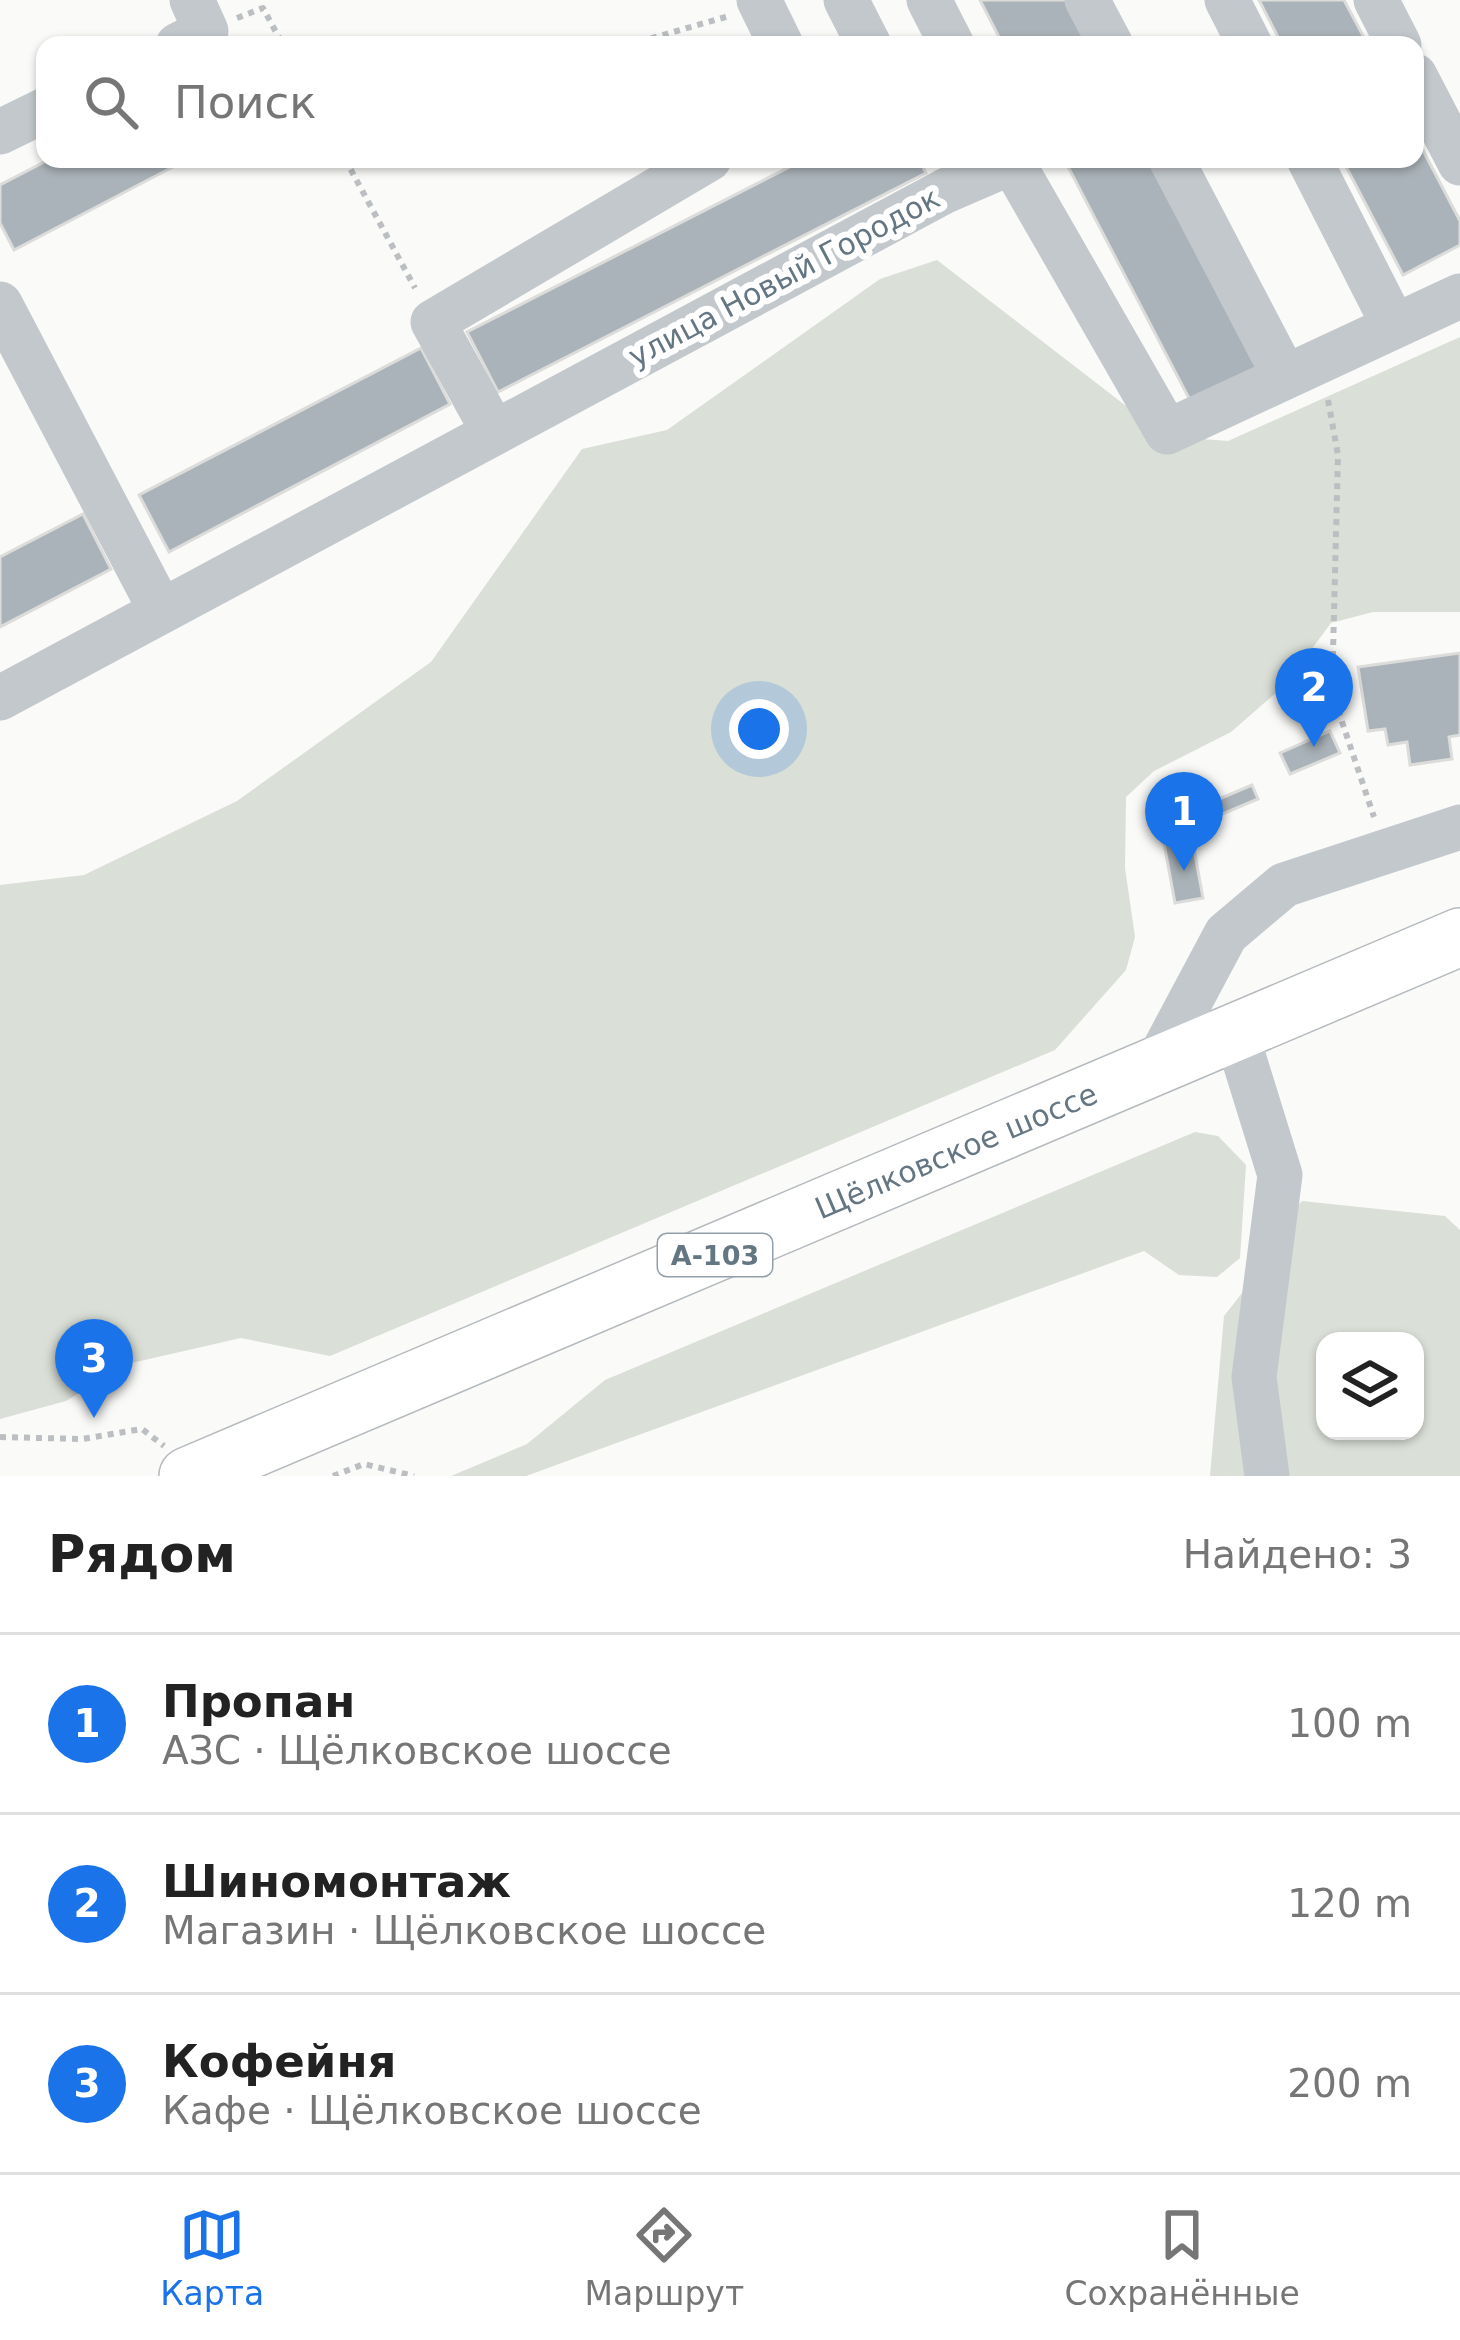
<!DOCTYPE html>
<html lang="ru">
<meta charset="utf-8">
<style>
body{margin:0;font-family:"DejaVu Sans",sans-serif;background:#f6f6f6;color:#222}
.controls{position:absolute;right:36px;bottom:36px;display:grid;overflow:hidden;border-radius:24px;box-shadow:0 3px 9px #0004}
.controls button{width:108px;height:108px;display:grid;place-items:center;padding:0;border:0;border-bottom:3px solid #e0e0e0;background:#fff;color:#222;font:60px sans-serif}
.you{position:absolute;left:759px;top:729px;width:42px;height:42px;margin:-30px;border:9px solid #fff;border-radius:50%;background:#1a73e8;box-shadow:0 0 0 18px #1a73e833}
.badge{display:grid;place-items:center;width:78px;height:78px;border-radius:50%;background:#1a73e8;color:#fff;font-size:39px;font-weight:700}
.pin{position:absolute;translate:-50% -99px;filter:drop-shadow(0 3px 6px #0008)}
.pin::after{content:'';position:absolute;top:63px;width:42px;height:36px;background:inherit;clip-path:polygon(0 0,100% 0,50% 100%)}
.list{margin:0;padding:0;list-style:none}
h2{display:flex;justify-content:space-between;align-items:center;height:156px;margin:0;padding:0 48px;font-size:51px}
h2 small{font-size:39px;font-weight:400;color:#767676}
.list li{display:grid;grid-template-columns:78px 1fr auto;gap:36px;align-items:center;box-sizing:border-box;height:180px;padding:0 48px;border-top:3px solid #e0e0e0}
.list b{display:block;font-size:45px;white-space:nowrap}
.list p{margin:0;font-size:39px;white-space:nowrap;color:#767676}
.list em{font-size:39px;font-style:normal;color:#767676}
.icon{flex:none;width:66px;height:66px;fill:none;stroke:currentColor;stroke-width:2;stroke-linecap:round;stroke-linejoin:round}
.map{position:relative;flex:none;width:1460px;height:1476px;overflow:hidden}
.search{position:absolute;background:#fff;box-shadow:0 3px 9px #0004;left:36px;right:36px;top:36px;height:132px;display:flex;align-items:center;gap:30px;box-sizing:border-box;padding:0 42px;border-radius:24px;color:#767676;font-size:45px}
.sheet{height:696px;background:#fff}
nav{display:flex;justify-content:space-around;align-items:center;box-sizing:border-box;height:168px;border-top:3px solid #e0e0e0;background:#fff;font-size:33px;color:#767676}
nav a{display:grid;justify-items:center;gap:6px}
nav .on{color:#1a73e8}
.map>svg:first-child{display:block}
.green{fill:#dadfd7;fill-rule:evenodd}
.building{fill:#aab3b9;stroke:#dcdcda;stroke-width:3}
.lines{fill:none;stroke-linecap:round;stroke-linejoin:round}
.major-casing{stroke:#b5babe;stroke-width:60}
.path{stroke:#bbbfc2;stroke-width:6;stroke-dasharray:6 6;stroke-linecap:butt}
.minor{stroke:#c3c8cc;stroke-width:45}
.major{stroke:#fff;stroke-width:57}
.labels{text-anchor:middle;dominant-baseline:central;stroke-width:12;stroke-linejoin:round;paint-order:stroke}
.shield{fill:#fff;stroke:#939fa8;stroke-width:3}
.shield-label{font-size:27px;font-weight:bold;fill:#657683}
.street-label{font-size:30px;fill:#657683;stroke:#fff}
</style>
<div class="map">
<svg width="1460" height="1476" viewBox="0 0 1460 1476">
<rect width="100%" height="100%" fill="#fafaf8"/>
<path class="green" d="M 937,260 L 1165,436 L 1228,441 L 1460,337 L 1460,612 L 1373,612 L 1331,623 L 1285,685 L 1231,732 L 1154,771 L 1126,797 L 1125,868 L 1135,937 L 1126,970 L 1055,1050 L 330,1356 L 241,1338 L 127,1364 L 66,1401 L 0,1419 L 0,885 L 84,875 L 237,801 L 431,662 L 582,449 L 667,430 L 880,279 Z
M 1195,1132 L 1218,1136 L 1246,1165 L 1240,1258 L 1217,1277 L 1179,1275 L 1144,1251 L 526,1476 L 451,1476 L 527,1444 L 605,1380 Z
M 1302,1201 L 1445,1216 L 1460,1230 L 1460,1476 L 1210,1476 L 1224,1316 L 1253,1279 L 1278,1226 ZM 1325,1341 L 1415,1341 L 1415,1431 L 1325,1431 Z"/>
<path class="building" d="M 980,0 L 1066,0 L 1089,45 L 1003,45 Z
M 1259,0 L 1344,0 L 1368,45 L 1282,45 Z
M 1415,135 L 1460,221 L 1460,245 L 1403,275 L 1342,159 L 1415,159 Z
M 50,159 L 188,159 L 14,250 L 0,223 L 0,185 Z
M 805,159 L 919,159 L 926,173 L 498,392 L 467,332 Z
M 1064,159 L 1149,159 L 1261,371 L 1193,406 Z
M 421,348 L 450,404 L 169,552 L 139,495 Z
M 83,514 L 111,569 L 0,627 L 0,557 Z
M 1460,653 L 1460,735 L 1449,737 L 1452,759 L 1410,765 L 1407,742 L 1388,745 L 1385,729 L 1368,731 L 1358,667 Z
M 1330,731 L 1340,753 L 1290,774 L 1280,753 Z
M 1252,785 L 1258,799 L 1206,821 L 1200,807 Z
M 1192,838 L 1203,898 L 1175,903 L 1164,843 Z"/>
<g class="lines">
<defs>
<g id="major">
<path id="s1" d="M 188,1476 L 1460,937"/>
</g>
</defs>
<use href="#major" class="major-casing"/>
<path class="path" d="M 237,18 L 263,8 L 283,45
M 628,45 L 729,16
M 345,159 L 415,288
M 1328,400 L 1338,455 L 1332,692 L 1374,817
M 0,1437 L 82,1439 L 142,1429 L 164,1446
M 333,1476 L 364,1464 L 414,1476"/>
<path class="minor" d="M 759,0 L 781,45
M 846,0 L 869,45
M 929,0 L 952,45
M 1087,0 L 1111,45
M 1227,0 L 1250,45
M 1376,0 L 1399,45
M 178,45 L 206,31 L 192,0
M 1415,76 L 1460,163
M 0,132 L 45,110
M 1171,159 L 1285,377
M 1309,159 L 1394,326
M 0,304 L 160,609
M 493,431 L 433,322 L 709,159
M 0,698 L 945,191 L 1012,162 L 1167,432 L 1460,296
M 1236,1033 L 1280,1175 L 1254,1377 L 1267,1476
M 1153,1071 L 1226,934 L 1284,885 L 1460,827"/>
<use href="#major" class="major"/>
</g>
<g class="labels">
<rect class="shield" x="658" y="1234" width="114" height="42" rx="9"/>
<g class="shield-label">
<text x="715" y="1255">А-103</text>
</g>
<g class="street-label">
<text transform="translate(784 277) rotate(-28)">улица Новый Городок</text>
<text stroke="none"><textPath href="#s1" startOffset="834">Щёлковское шоссе</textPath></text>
</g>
</g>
</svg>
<div class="controls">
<button><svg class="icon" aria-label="layers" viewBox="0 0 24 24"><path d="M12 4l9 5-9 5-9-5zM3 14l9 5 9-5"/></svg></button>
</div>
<div class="you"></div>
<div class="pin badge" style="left:1184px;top:871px">1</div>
<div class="pin badge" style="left:1314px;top:747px">2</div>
<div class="pin badge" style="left:94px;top:1418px">3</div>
<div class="search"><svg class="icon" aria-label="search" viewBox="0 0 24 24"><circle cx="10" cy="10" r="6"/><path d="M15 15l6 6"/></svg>Поиск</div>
</div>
<section class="sheet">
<h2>Рядом<small>Найдено: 3</small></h2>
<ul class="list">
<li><span class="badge">1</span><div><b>Пропан</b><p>АЗС · Щёлковское шоссе</p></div><em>100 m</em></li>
<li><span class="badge">2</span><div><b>Шиномонтаж</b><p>Магазин · Щёлковское шоссе</p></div><em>120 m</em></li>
<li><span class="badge">3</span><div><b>Кофейня</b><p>Кафе · Щёлковское шоссе</p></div><em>200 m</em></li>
</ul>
</section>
<nav>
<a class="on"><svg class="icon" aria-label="map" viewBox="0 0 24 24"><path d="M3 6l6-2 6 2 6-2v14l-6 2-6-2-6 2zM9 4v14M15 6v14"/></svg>Карта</a>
<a><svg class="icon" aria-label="directions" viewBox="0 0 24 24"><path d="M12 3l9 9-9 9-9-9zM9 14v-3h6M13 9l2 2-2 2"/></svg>Маршрут</a>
<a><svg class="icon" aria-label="saved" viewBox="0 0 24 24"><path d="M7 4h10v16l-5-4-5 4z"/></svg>Сохранённые</a>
</nav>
